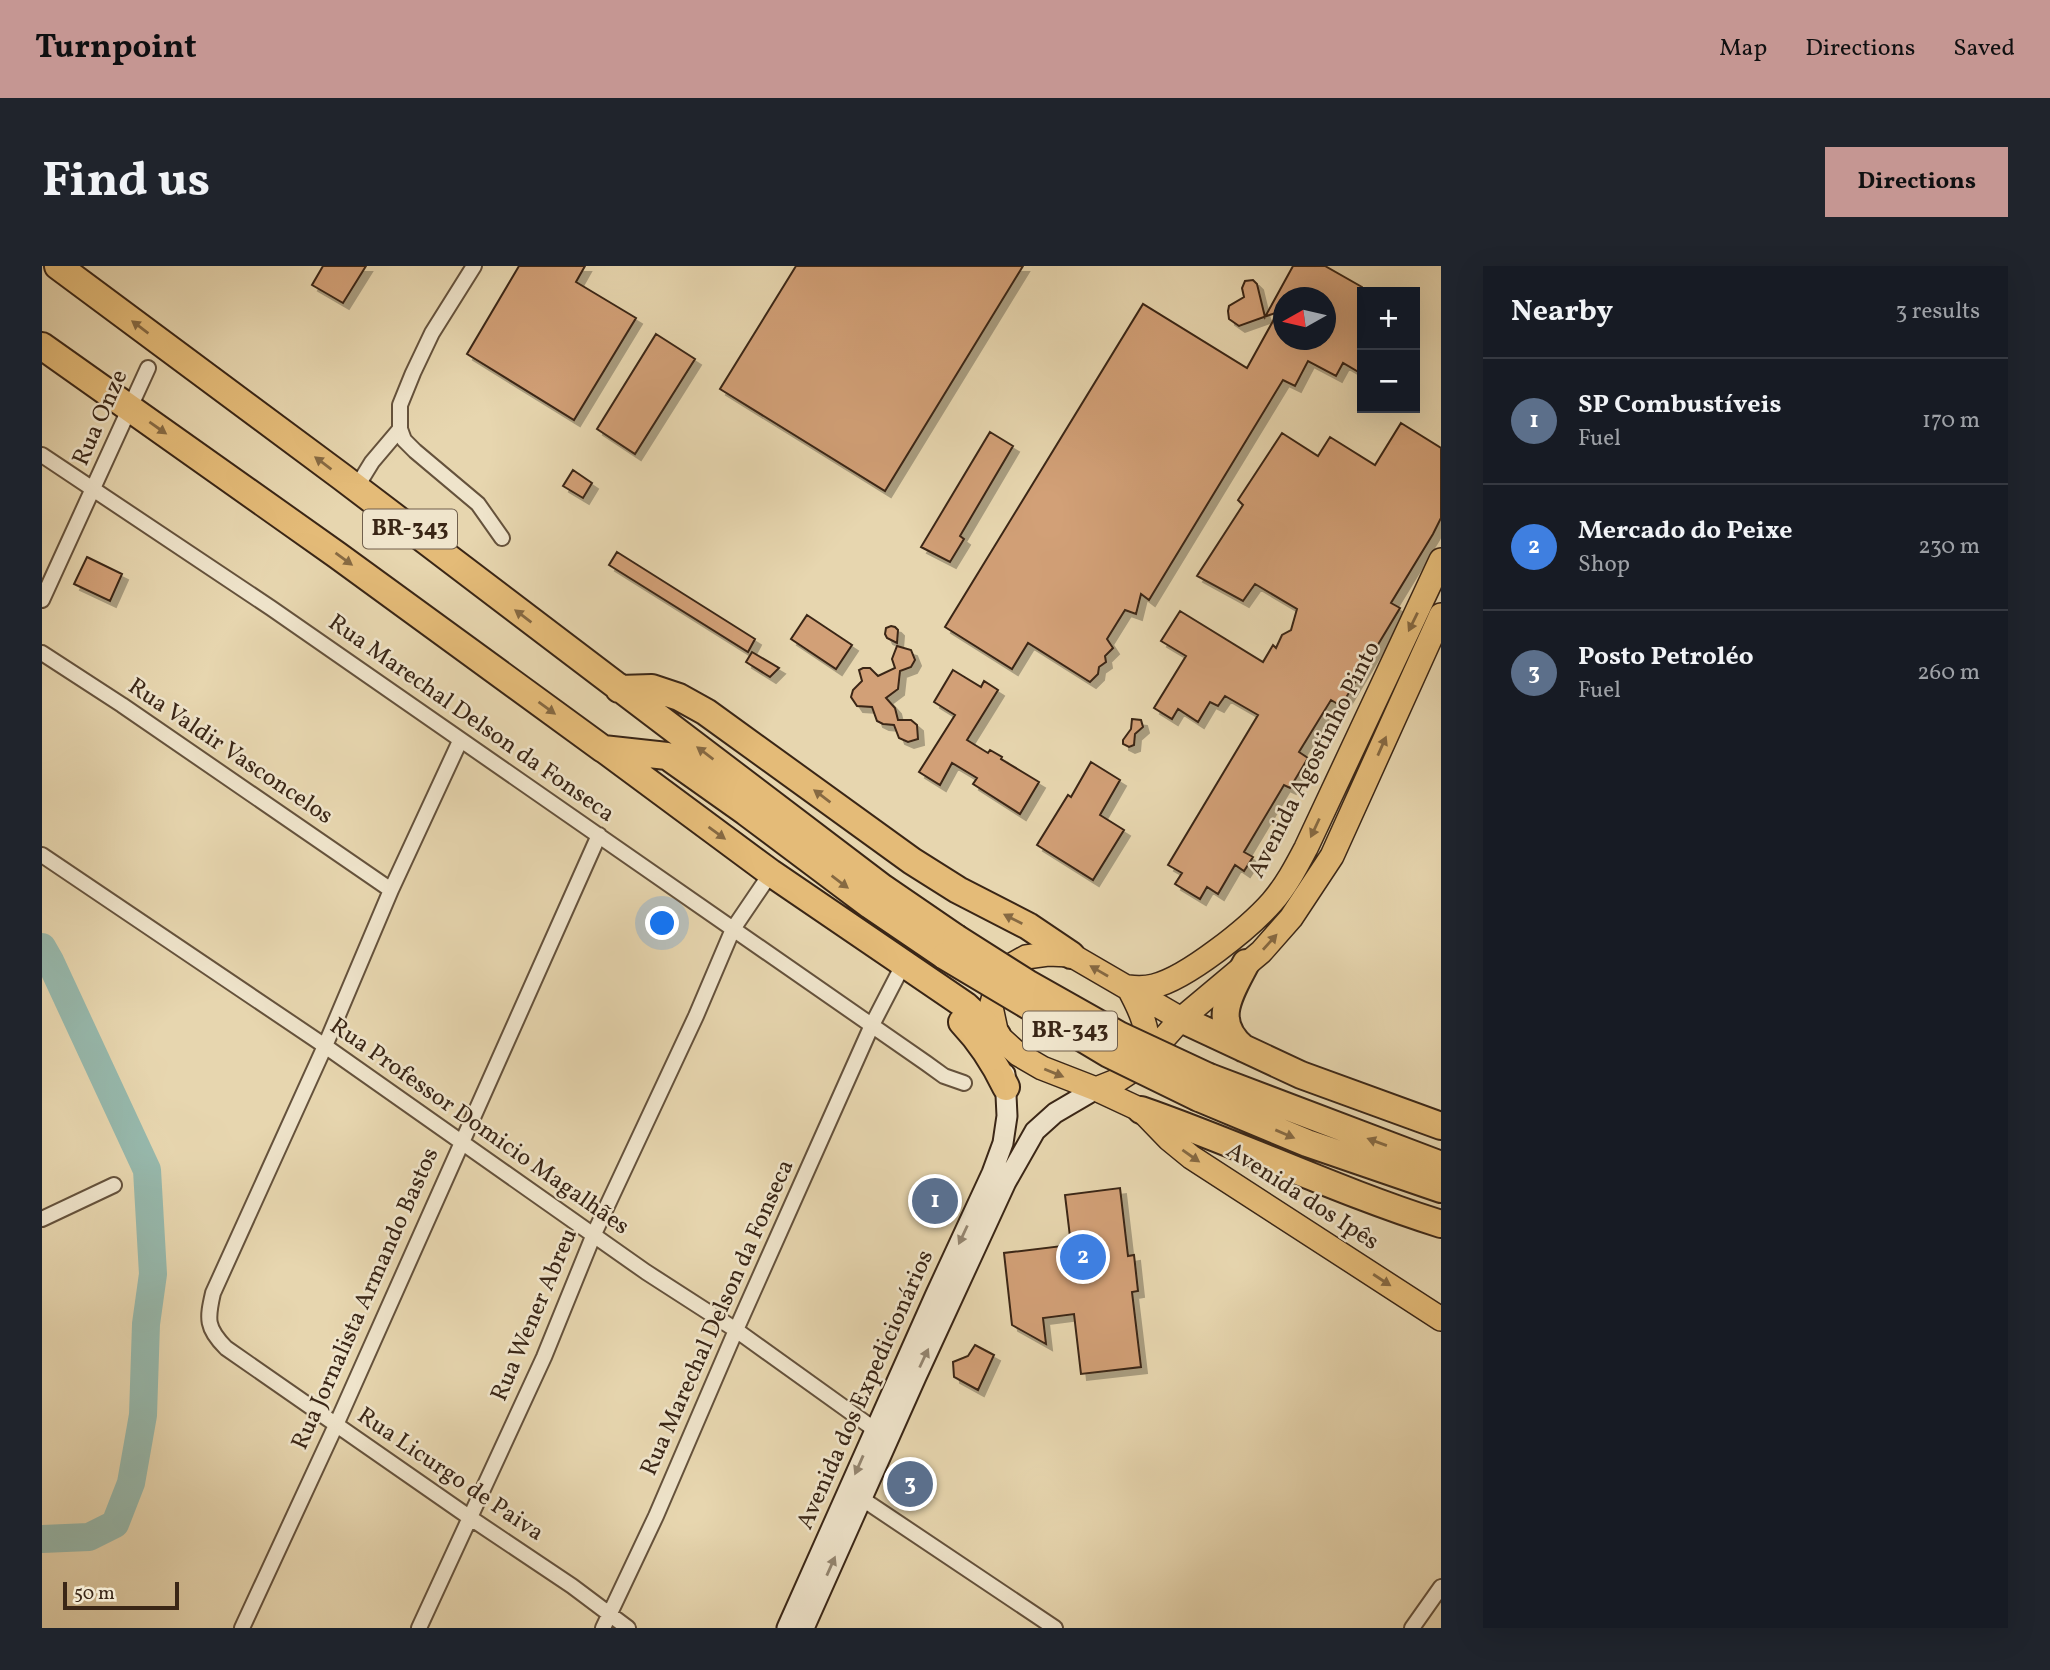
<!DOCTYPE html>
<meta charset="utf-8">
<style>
body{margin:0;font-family:Vollkorn,serif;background:#20242c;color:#f1f3f6}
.controls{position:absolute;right:21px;top:21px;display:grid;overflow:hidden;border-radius:0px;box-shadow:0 7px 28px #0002}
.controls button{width:63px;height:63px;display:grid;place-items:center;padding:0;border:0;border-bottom:2px solid #363941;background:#171b24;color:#f1f3f6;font:35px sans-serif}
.compass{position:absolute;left:1231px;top:21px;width:63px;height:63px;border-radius:50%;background:#171b24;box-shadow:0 7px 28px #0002;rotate:262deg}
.scale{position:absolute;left:21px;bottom:18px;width:116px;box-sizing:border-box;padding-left:7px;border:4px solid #3a2616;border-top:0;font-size:19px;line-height:24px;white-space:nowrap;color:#3a2616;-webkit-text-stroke:5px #efe4cb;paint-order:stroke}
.you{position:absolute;left:621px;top:658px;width:24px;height:24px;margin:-18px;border:5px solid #fff;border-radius:50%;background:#1a73e8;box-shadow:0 0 0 10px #1a73e833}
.badge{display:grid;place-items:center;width:46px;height:46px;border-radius:50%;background:#c59692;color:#fff;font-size:23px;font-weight:700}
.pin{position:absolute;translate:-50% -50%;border:4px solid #fff;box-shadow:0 2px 7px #0006}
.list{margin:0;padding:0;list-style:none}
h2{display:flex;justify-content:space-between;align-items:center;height:91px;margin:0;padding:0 28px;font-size:30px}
h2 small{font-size:23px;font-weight:400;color:#9ea1a6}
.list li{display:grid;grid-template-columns:46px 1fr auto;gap:21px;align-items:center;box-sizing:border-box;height:126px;padding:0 28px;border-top:2px solid #363941}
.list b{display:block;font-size:26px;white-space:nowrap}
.list p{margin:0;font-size:23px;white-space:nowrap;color:#9ea1a6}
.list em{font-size:23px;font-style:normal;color:#9ea1a6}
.map{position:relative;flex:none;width:1399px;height:1362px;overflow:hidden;border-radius:0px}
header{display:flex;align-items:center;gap:42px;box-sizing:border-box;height:98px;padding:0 35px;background:#c59692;color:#111}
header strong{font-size:33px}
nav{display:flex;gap:38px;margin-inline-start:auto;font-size:24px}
.intro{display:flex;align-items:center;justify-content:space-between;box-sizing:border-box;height:168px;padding:0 42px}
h1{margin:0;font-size:49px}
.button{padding:18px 32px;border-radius:0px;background:#c59692;color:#111;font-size:24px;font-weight:700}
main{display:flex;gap:42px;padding:0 42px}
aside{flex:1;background:#171b24;border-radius:0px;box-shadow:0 7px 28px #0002}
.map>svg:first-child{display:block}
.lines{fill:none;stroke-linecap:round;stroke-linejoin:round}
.river{stroke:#97b9ad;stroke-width:28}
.building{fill:#d2a077;stroke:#3a2616;stroke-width:2;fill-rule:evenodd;filter:url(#shadow)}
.street-casing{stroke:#65523c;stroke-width:18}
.secondary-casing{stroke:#3a2616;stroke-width:23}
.primary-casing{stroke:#3a2616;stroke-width:26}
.highway-casing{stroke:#3a2616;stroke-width:30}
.street{stroke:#efe4cb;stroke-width:14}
.secondary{stroke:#efe4cb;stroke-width:19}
.primary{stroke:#e4bb78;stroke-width:23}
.highway{stroke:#e4bb78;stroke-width:26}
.highway-bridge-casing{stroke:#3a2616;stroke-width:30;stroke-linecap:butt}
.highway-bridge{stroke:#e4bb78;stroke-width:26}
.oneway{fill:#866942}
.oneway2{fill:#948570}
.labels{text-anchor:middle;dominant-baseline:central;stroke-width:5;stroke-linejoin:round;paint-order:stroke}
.shield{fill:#efe4cb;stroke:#705f4c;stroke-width:2}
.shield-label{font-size:23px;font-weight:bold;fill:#3a2616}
.street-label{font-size:24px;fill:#3a2616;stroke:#efe4cb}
</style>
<header>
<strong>Turnpoint</strong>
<nav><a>Map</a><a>Directions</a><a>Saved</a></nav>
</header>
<div class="intro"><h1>Find us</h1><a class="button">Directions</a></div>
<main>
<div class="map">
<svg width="1399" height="1362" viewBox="0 0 1399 1362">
<defs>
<filter id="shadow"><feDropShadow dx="6" dy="6" stdDeviation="0" flood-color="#0004"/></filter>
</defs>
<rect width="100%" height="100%" fill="#e7d6af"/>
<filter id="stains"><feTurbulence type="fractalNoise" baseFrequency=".00286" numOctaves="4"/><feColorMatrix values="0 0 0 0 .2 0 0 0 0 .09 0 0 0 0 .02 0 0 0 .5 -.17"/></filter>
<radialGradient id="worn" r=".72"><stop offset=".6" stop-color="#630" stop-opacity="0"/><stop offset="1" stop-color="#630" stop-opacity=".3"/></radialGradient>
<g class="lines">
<path class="river" d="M 0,681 L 8,695 L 105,904 L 111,1008 L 104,1058 L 101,1149 L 89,1217 L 73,1258 L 47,1271 L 0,1273"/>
</g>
<path class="building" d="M 281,0 L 324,0 L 301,37 L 270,19 Z
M 477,0 L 543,0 L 534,16 L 594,52 L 532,154 L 425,88 Z
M 754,0 L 981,0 L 843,225 L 678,123 Z
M 1251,0 L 1283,0 L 1320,21 L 1320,108 L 1301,97 L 1294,110 L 1266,95 L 1253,120 L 1241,114 L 1107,334 L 1099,328 L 1094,348 L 1083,344 L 1065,373 L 1071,382 L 1063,390 L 1064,396 L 1057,401 L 1056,408 L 1048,416 L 986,377 L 970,403 L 903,361 L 1101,38 L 1205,102 L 1236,46 L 1197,60 L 1187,53 L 1186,45 L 1187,40 L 1202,31 L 1200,22 L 1203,15 L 1211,14 L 1215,18 L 1223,51 ZM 1242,32 L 1284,32 L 1284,74 L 1242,74 Z
M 614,68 L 653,93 L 593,188 L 555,163 Z
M 1359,157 L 1399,182 L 1399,252 L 1391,268 L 1349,337 L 1358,342 L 1299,440 L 1289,434 L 1257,486 L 1266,492 L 1248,522 L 1242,519 L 1202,586 L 1211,591 L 1202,605 L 1193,599 L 1176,628 L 1165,621 L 1158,633 L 1133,618 L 1140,607 L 1126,599 L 1216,449 L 1183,430 L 1176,440 L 1168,436 L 1156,456 L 1136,443 L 1130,453 L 1112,442 L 1144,390 L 1119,375 L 1138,345 L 1221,396 L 1231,379 L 1234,382 L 1240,369 L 1249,364 L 1255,343 L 1213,318 L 1201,335 L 1155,310 L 1201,239 L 1196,234 L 1240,167 L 1276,190 L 1288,171 L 1333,199 Z
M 948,166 L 971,180 L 918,270 L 922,273 L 908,296 L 879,281 Z
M 531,204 L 550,217 L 541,232 L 521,220 Z
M 575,286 L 713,373 L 706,386 L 567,299 Z
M 45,291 L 80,308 L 68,335 L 32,318 Z
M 765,349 L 810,379 L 794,403 L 749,373 Z
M 849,360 L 853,361 L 856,364 L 855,377 L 845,372 L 843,368 L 844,362 Z
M 855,380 L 869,384 L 873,394 L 869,401 L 858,405 L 856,423 L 844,432 L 853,442 L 856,454 L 869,454 L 875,459 L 876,473 L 866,476 L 857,472 L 852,459 L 841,458 L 835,455 L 830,441 L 815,440 L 809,431 L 811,424 L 820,415 L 817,404 L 821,402 L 828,402 L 836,410 L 853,402 L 850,393 Z
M 710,386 L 737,402 L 728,411 L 704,396 Z
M 911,404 L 939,421 L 942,415 L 956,424 L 925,474 L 946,487 L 948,484 L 960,491 L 959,493 L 997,516 L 978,548 L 931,518 L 935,512 L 910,497 L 898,519 L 877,506 L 913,449 L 892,436 Z
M 1090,453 L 1099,454 L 1101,461 L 1093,468 L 1092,479 L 1087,481 L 1081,478 L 1081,474 L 1089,463 Z
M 1049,496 L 1078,514 L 1058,549 L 1082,564 L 1051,614 L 995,579 L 1026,529 L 1029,531 Z
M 1078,922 L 1086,990 L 1092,989 L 1096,1025 L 1090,1026 L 1099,1101 L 1039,1108 L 1032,1048 L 1001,1052 L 1004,1078 L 970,1059 L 962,987 L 1029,979 L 1023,929 Z
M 933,1079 L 952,1089 L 936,1124 L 912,1111 L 911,1096 L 926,1090 Z"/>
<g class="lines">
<defs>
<path id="street" d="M 432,0 L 390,67 L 371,107 L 358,139 L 358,163 L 362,174 L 373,185 L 436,238 L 460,272
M 0,189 L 229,342 L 884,797 L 902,810 L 922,817
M 314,222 L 330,196 L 358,163
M 0,334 L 106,102
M 0,387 L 80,439 L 349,624
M 418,475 L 349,624 L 283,780 L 171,1027 C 165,1053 164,1062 184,1082 L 427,1251 L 530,1320 L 586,1362
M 0,589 L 283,780 L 604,1006 L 694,1064 L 839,1168
M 0,953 L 72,919
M 813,1228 L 1013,1362
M 200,1362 L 294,1159 L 557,569
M 377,1362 L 502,1091 L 552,968 L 654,750 L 691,663 L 729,607
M 561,1362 L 614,1250 L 694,1064 L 830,759 L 861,699
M 1370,1362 L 1399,1321"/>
<path id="secondary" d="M 745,1362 L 893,1030 L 950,907 L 961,877 L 965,850 L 963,808
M 762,1362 L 874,1111 L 964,916 L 993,865 L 1013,847 L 1054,823"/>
<path id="primary" d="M 1086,721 C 1095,722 1104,722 1112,720 C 1145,712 1207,662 1230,636 C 1244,620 1254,601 1264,582 L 1399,294
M 1086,721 C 1098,743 1107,762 1106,788
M 1139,753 L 1029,689 L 1006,688 L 984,691 L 966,701 L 956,715 L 949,741 L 955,769 L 976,788 L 1000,802 L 1054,823 L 1099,844 L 1127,873 L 1149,891 L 1399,1053
M 1054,823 L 1074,815 L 1097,800 L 1139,753 L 1219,686 L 1249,652 L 1290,590 L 1399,349"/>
<path id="highway" d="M 16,0 L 300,211 L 841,622 L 914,672
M 0,80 L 295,289 L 561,483 L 625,490 L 704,546 L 828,639 L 903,690
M 577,423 L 610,422 L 637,431 L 664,446 L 870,595 L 916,624 L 986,660 L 1029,689
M 563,484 L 729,607 L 924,740 L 955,769
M 1139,753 L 1259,809 L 1399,860
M 920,756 C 939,776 952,796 964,821
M 1201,782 C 1169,755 1188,728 1204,697
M 1167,811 L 1399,899
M 1157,832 L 1265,877 L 1399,923
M 1099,844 C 1200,879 1297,926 1399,958"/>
</defs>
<use href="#street" class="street-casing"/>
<use href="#secondary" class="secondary-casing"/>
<use href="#primary" class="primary-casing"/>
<use href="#highway" class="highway-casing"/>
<use href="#street" class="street"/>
<use href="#secondary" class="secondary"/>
<use href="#primary" class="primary"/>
<use href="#highway" class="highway"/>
<defs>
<path id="highway-bridge" d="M 914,672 L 985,717 L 1077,769 L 1167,811
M 903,690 L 1067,788 L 1157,832"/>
</defs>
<use href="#highway-bridge" class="highway-bridge-casing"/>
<use href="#highway-bridge" class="highway-bridge"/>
</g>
<defs><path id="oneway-solid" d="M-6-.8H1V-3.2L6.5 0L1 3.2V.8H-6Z" transform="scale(1.75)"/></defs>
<g class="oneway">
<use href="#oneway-solid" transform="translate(98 61) rotate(-143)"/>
<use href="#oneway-solid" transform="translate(116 162) rotate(35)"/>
<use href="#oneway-solid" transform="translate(281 197) rotate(-143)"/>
<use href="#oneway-solid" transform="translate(302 293) rotate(36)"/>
<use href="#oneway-solid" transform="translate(481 350) rotate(-143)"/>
<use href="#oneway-solid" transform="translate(1371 356) rotate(116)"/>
<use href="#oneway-solid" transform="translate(505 442) rotate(36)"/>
<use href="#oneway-solid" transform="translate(1340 480) rotate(-66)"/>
<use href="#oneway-solid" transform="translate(663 487) rotate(-143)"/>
<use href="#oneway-solid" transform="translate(780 530) rotate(-143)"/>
<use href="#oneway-solid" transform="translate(1273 562) rotate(115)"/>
<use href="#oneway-solid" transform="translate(675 567) rotate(36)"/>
<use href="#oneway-solid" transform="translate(798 616) rotate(37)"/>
<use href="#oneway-solid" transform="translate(971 653) rotate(-153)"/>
<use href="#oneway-solid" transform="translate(1228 676) rotate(-48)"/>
<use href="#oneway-solid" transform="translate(1057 705) rotate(-150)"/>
<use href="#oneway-solid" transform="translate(1012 807) rotate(22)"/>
<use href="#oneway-solid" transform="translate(1243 868) rotate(23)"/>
<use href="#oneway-solid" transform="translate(1335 876) rotate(-160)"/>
<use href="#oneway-solid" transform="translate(1149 890) rotate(35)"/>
<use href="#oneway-solid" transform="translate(1340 1014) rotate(33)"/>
</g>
<g class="oneway2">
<use href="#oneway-solid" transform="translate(921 969) rotate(115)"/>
<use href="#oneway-solid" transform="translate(882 1092) rotate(-65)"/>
<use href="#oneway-solid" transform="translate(817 1199) rotate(114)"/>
<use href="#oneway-solid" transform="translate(789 1300) rotate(-66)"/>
</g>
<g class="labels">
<g class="shield">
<rect x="321" y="243.5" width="94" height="39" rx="5"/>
<rect x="981" y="745.5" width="94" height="39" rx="5"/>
</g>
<g class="shield-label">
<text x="368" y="263">BR-343</text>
<text x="1028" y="765">BR-343</text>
</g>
<g class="street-label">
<text transform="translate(59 152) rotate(-66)">Rua Onze</text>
<text transform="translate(429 453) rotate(35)">Rua Marechal Delson da Fonseca</text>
<text transform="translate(188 486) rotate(34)">Rua Valdir Vasconcelos</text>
<text transform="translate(1273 494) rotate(-63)">Avenida Agostinho Pinto</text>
<text transform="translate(437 861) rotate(35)">Rua Professor Domicio Magalhães</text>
<text transform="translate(1260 931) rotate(33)">Avenida dos Ipês</text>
<text transform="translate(324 1033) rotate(-66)">Rua Jornalista Armando Bastos</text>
<text transform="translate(493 1049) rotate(-67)">Rua Wener Abreu</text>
<text transform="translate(676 1052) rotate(-66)">Rua Marechal Delson da Fonseca</text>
<text transform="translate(824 1124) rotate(-66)">Avenida dos Expedicionários</text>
<text transform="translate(408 1209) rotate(34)">Rua Licurgo de Paiva</text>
</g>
</g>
<rect width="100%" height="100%" filter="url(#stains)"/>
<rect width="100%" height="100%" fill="url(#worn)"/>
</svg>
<div class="controls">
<button>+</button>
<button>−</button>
</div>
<svg class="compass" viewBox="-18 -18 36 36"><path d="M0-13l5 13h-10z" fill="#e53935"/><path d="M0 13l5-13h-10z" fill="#9ea1a6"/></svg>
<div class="scale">50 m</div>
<div class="you"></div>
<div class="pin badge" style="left:893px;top:935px;background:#5c6f8a">1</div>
<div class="pin badge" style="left:1041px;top:991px;background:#3f7fe0">2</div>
<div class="pin badge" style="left:868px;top:1218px;background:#5c6f8a">3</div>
</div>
<aside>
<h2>Nearby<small>3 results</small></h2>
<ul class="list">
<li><span class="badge" style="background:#5c6f8a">1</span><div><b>SP Combustíveis</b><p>Fuel</p></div><em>170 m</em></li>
<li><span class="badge" style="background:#3f7fe0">2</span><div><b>Mercado do Peixe</b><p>Shop</p></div><em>230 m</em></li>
<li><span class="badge" style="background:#5c6f8a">3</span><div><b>Posto Petroléo</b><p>Fuel</p></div><em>260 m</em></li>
</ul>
</aside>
</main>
